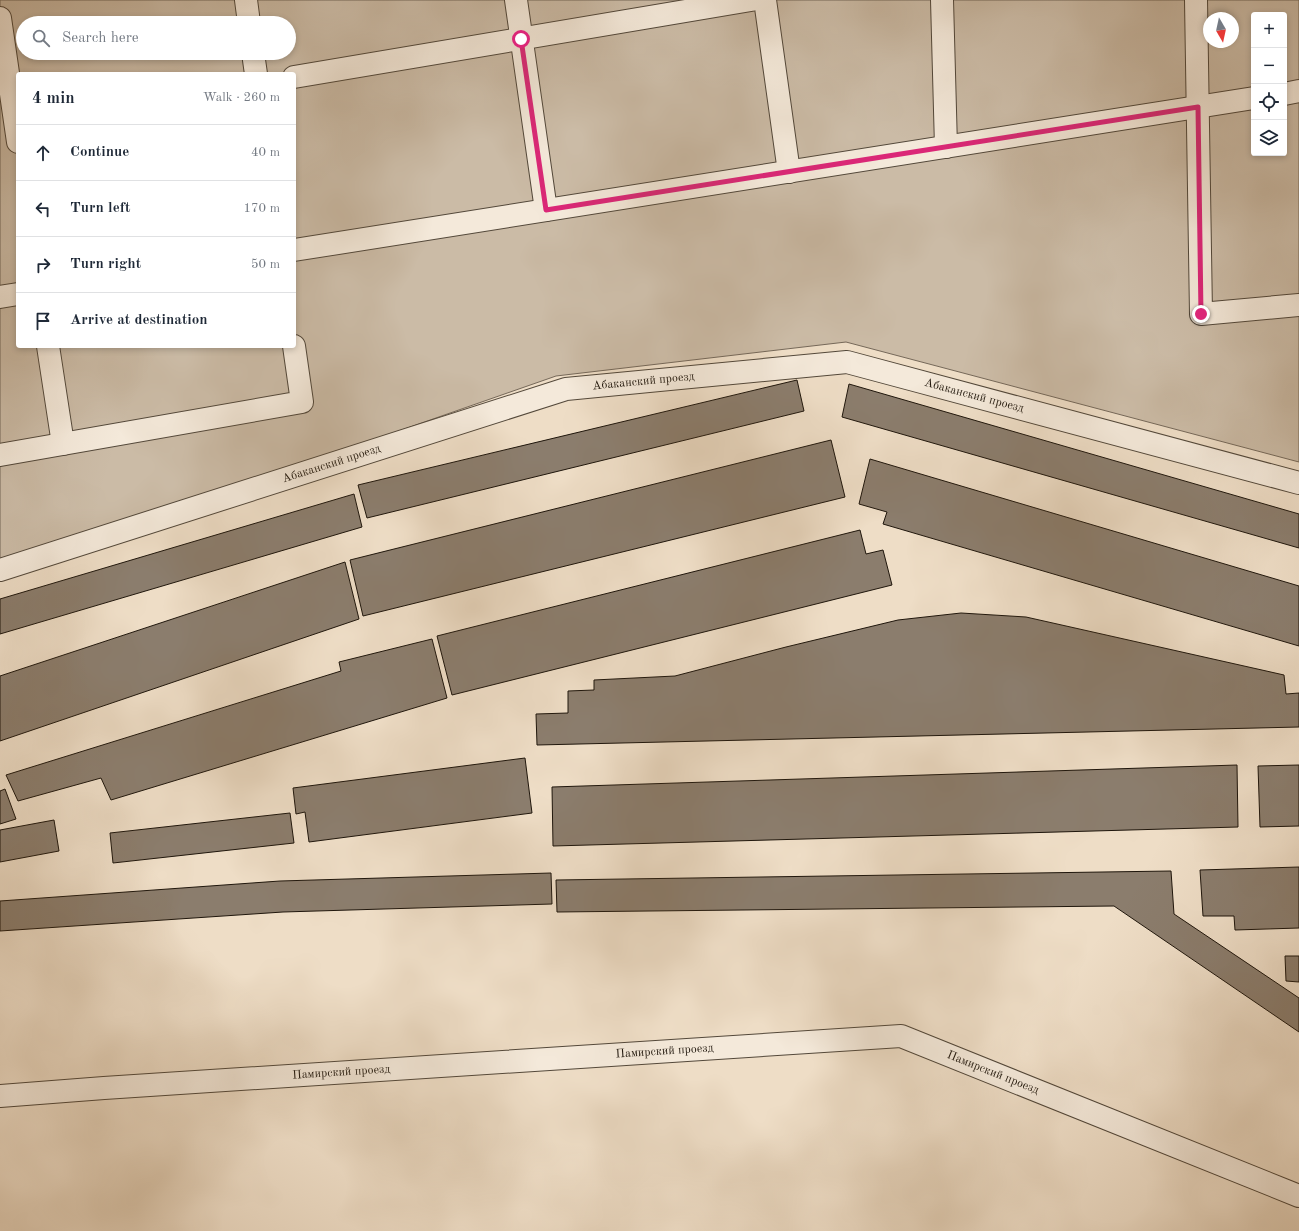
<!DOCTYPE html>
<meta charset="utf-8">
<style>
body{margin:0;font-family:"Old Standard TT",serif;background:#f6f6f7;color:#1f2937}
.controls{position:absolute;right:12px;top:12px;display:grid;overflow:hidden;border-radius:4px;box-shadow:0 2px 6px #0003}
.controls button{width:36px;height:36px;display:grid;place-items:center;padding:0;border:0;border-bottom:1px solid #e0e1e3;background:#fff;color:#1f2937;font:20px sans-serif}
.compass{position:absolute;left:1203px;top:12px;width:36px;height:36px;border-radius:50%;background:#fff;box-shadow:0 2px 6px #0003;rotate:171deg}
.stop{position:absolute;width:12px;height:12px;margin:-9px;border:3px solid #db2777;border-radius:50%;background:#fff}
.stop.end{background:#db2777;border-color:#fff;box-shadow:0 1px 4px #0008}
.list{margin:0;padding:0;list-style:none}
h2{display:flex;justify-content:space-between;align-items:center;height:52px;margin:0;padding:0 16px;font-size:17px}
h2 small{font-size:13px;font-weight:400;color:#747a83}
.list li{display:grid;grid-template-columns:26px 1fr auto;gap:12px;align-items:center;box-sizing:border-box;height:56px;padding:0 16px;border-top:1px solid #e0e1e3}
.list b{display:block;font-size:15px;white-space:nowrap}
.list em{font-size:13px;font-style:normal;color:#747a83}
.icon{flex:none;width:22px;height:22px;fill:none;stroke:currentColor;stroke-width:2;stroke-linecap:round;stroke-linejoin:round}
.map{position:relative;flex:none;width:1299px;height:1231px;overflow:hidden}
.search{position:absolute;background:#fff;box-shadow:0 2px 6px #0003;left:16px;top:16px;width:280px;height:44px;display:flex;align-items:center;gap:10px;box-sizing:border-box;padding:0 14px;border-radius:22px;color:#747a83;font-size:15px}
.panel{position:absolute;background:#fff;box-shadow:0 2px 6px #0003;left:16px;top:72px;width:280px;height:276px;border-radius:4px}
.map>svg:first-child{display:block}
.green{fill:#cbbba6;stroke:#756859;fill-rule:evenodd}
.building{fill:#8b7d6d;stroke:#1f160c}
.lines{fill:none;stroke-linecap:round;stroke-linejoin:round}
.minor-casing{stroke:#53483a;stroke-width:24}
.minor{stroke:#f4e9da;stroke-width:22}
.route{stroke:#db2777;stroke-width:5}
.labels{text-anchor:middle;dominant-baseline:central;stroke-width:3;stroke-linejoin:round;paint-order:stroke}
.street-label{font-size:12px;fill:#1f160c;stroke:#f4e9da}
</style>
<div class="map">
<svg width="1299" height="1231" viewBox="0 0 1299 1231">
<rect width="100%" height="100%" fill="#eeddc6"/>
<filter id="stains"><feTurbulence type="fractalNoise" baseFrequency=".005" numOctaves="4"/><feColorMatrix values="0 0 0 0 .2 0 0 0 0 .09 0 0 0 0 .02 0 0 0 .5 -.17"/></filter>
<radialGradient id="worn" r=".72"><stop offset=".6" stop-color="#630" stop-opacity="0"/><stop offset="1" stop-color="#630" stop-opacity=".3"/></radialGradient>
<path class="green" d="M 0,0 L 1299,0 L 1299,462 L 846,342 L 556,376 L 310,462 L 0,562 ZM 1254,15 L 1284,15 L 1284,153 L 1254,153 ZM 1209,18 L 1233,18 L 1233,42 L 1209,42 ZM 23,23 L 289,23 L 289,53 L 23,53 ZM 18,74 L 294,74 L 294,346 L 18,346 Z"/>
<path class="building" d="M 797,380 L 804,411 L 367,518 L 358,485 Z
M 849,384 L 1299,514 L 1299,548 L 842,417 Z
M 831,440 L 845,497 L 363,616 L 350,560 Z
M 870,459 L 1299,586 L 1299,646 L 883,524 L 887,512 L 859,504 Z
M 354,494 L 362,527 L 0,634 L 0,599 Z
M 860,530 L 866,554 L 883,550 L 892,585 L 452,695 L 437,636 Z
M 345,562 L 359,619 L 0,741 L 0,676 Z
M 961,613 L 1026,617 L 1284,675 L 1286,694 L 1299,693 L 1299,727 L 537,745 L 536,714 L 568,713 L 568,691 L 594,690 L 594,680 L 675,676 L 786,647 L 898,620 Z
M 432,639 L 447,698 L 111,800 L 101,778 L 18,801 L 6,775 L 341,671 L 339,662 Z
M 525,758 L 532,813 L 309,842 L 305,812 L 296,814 L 293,788 Z
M 1237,765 L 1238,827 L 553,846 L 552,787 Z
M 1299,765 L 1299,826 L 1260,827 L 1258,766 Z
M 5,789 L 16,819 L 0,824 L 0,791 Z
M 290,813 L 294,843 L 113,863 L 110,833 Z
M 54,820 L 59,851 L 0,862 L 0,830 Z
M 1299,867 L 1299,928 L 1235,930 L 1234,916 L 1203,916 L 1200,870 Z
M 1171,871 L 1174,914 L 1299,998 L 1299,1032 L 1114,906 L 557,912 L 556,880 Z
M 551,873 L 552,904 L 283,912 L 0,931 L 0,901 L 280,881 Z
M 1285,956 L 1299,956 L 1299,982 L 1286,981 Z"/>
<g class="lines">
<defs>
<g id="minor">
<path d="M 246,0 L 249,23"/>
<path d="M 516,0 L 546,210"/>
<path d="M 765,0 L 789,172"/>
<path d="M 942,0 L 946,147"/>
<path d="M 1196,0 L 1201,314 L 1299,305"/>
<path d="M 0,18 L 18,142"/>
<path d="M 253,53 L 256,74"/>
<path d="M 294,77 L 751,0"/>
<path d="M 1284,94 L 1299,91"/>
<path d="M 294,250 L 1254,98"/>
<path d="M 0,297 L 18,294"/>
<path d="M 48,346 L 63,444"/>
<path d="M 0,455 L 302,402 L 294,346"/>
<path id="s1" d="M 0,570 L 566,389 L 847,362 L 1299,483"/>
<path id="s2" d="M 0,1096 L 104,1088 L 901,1036 L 1299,1196"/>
</g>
</defs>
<use href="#minor" class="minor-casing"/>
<use href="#minor" class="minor"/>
</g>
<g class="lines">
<path class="route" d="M 521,39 L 546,210 L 1198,107 L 1201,314"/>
</g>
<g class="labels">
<g class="street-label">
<text stroke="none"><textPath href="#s1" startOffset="672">Абаканский проезд</textPath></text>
<text stroke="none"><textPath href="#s1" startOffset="1008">Абаканский проезд</textPath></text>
<text stroke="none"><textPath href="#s1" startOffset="348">Абаканский проезд</textPath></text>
<text stroke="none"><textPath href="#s2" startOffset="666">Памирский проезд</textPath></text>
<text stroke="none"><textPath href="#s2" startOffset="342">Памирский проезд</textPath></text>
<text stroke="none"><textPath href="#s2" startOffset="1002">Памирский проезд</textPath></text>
</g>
</g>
<rect width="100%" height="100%" filter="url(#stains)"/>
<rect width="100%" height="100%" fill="url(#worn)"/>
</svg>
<div class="controls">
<button>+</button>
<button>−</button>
<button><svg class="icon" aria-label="locate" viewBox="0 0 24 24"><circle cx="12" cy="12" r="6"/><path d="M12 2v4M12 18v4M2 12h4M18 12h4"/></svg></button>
<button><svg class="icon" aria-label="layers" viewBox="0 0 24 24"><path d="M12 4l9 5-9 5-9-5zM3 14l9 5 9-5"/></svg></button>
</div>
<svg class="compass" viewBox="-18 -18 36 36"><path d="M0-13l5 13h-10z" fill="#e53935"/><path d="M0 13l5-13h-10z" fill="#747a83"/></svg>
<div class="stop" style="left:521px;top:39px"></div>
<div class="stop end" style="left:1201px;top:314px"></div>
<div class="search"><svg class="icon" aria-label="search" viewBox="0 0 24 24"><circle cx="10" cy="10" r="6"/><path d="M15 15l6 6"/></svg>Search here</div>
<section class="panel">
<h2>4 min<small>Walk · 260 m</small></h2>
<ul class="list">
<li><svg class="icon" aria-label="ahead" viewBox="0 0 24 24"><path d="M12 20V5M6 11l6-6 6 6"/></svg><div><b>Continue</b></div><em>40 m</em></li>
<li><svg class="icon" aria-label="left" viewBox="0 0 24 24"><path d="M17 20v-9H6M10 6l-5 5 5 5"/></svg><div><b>Turn left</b></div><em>170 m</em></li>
<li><svg class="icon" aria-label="right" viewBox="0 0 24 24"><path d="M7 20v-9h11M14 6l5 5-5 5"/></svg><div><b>Turn right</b></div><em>50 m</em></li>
<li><svg class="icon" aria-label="arrive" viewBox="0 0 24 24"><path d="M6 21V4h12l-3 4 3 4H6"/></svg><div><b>Arrive at destination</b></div></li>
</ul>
</section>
</div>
